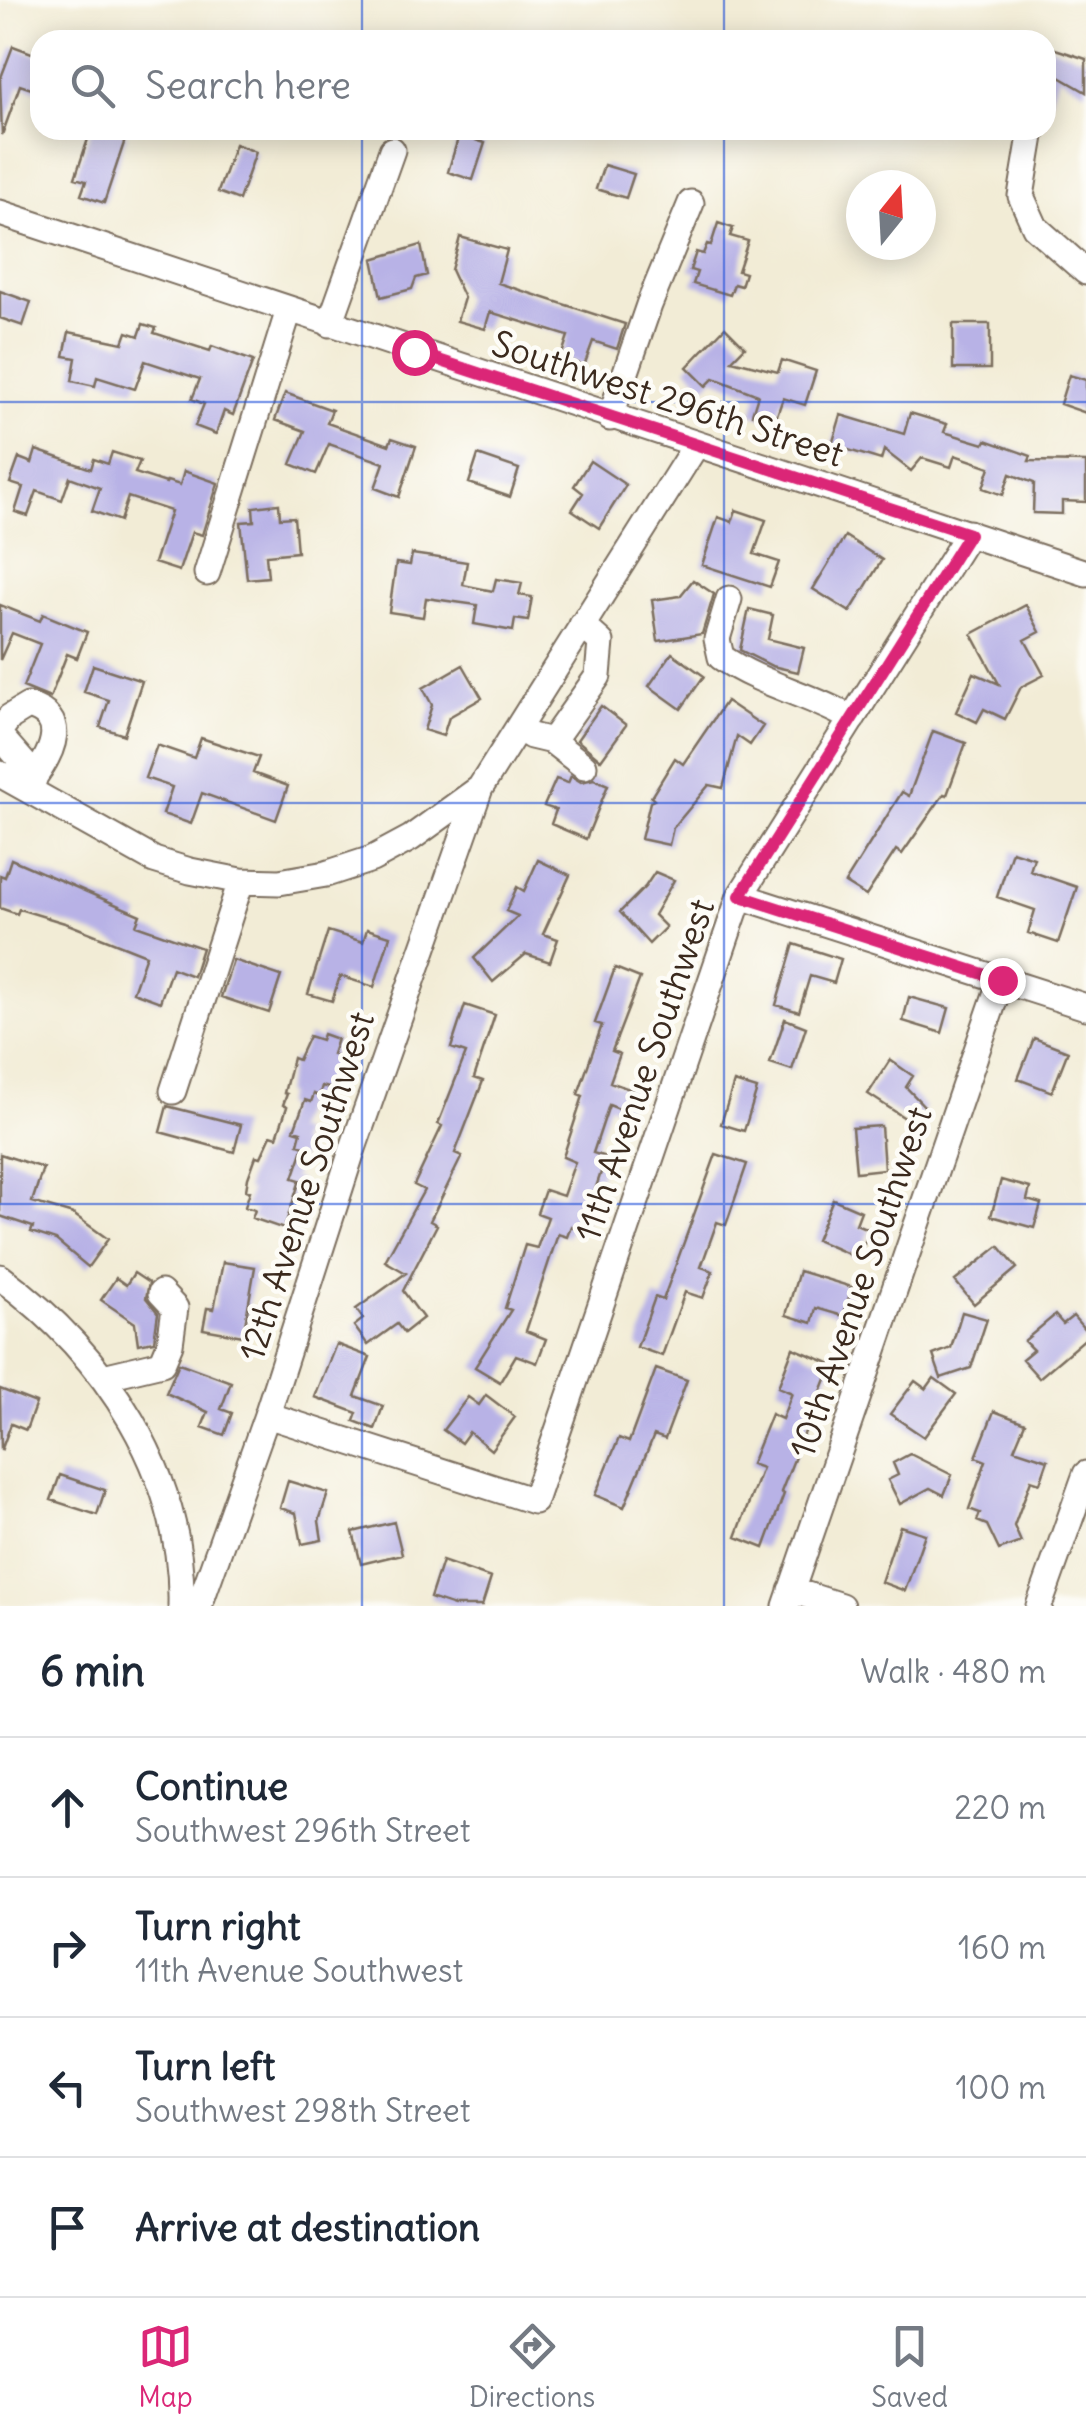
<!DOCTYPE html>
<meta charset="utf-8">
<style>
body{margin:0;font-family:Delius,sans-serif;background:#f6f6f7;color:#1f2937}
.compass{position:absolute;left:846px;top:170px;width:90px;height:90px;border-radius:50%;background:#fff;box-shadow:0 5px 25px #0003;rotate:18deg}
.stop{position:absolute;width:30px;height:30px;margin:-22px;border:8px solid #db2777;border-radius:50%;background:#fff}
.stop.end{background:#db2777;border-color:#fff;box-shadow:0 2px 10px #0008}
.list{margin:0;padding:0;list-style:none}
h2{display:flex;justify-content:space-between;align-items:center;height:130px;margin:0;padding:0 40px;font-size:42px}
h2 small{font-size:32px;font-weight:400;color:#747a83}
.list li{display:grid;grid-template-columns:65px 1fr auto;gap:30px;align-items:center;box-sizing:border-box;height:140px;padding:0 40px;border-top:2px solid #e0e1e3}
.list b{display:block;font-size:38px;white-space:nowrap}
.list p{margin:0;font-size:32px;white-space:nowrap;color:#747a83}
.list em{font-size:32px;font-style:normal;color:#747a83}
.icon{flex:none;width:55px;height:55px;fill:none;stroke:currentColor;stroke-width:2;stroke-linecap:round;stroke-linejoin:round}
.map{position:relative;flex:none;width:1086px;height:1606px;overflow:hidden}
.search{position:absolute;background:#fff;box-shadow:0 5px 25px #0003;left:30px;right:30px;top:30px;height:110px;display:flex;align-items:center;gap:25px;box-sizing:border-box;padding:0 35px;border-radius:30px;color:#747a83;font-size:38px}
.sheet{height:690px;background:#fff}
nav{display:flex;justify-content:space-around;align-items:center;box-sizing:border-box;height:140px;border-top:2px solid #e0e1e3;background:#fff;font-size:28px;color:#747a83}
nav a{display:grid;justify-items:center;gap:5px}
nav .on{color:#db2777}
.map>svg:first-child{display:block}
.building{fill:#b8b2e6}
.lines{fill:none;stroke-linecap:round;stroke-linejoin:round}
.minor-casing{stroke:#7b6e5e;stroke-width:29}
.minor{stroke:#fff;stroke-width:25}
.route{stroke:#db2777;stroke-width:12}
.grid{fill:none;stroke:#1d4ed8;stroke-width:2.5;stroke-opacity:0.55}
.labels{text-anchor:middle;dominant-baseline:central;stroke-width:9;stroke-linejoin:round;paint-order:stroke}
.street-label{font-size:35px;fill:#3b2a1e;stroke:#fdfcf7}
</style>
<div class="map">
<svg width="1086" height="1606" viewBox="0 0 1086 1606">
<rect width="100%" height="100%" fill="#fdfcf7"/>
<filter id="ink" filterUnits="userSpaceOnUse"><feTurbulence type="fractalNoise" baseFrequency=".01" numOctaves="2"/><feDisplacementMap in="SourceGraphic" scale="20" xChannelSelector="R" yChannelSelector="G"/><feConvolveMatrix kernelMatrix="1 2 1 2 8 2 1 2 1" color-interpolation-filters="sRGB"/></filter>
<filter id="wash" filterUnits="userSpaceOnUse"><feTurbulence type="fractalNoise" baseFrequency=".0048" numOctaves="4" result="noise"/><feDisplacementMap in="SourceGraphic" scale="40" xChannelSelector="R" yChannelSelector="G"/><feGaussianBlur stdDeviation="2.25" result="paint"/><feColorMatrix in="noise" values="0 0 0 0 0 0 0 0 0 0 0 0 0 0 0 0 0 1.4 0 .05"/><feComposite in="paint" operator="in"/></filter>
<g filter="url(#wash)">
<rect width="100%" height="100%" fill="#f2ecd6"/>
<g id="blocks">
<path class="building" d="M 13,46 L 40,56 L 40,92 L 20,85 L 2,135 L 0,80 Z
M 1046,46 L 1086,59 L 1086,92 L 1058,76 L 1049,105 L 1046,105 Z
M 91,130 L 115,130 L 127,134 L 104,203 L 81,195 L 86,181 L 75,178 Z
M 459,135 L 485,143 L 473,180 L 448,172 Z
M 235,144 L 256,152 L 239,200 L 218,192 Z
M 604,165 L 634,174 L 626,198 L 596,189 Z
M 718,223 L 733,228 L 730,236 L 748,241 L 738,271 L 745,273 L 741,286 L 734,284 L 730,295 L 693,284 L 697,272 L 690,270 L 696,252 L 703,254 L 707,244 L 711,245 Z
M 460,237 L 507,250 L 498,283 L 625,324 L 617,349 L 593,341 L 584,366 L 561,357 L 568,336 L 490,312 L 485,329 L 457,321 L 464,298 L 451,270 Z
M 421,245 L 427,275 L 416,278 L 412,289 L 381,297 L 373,259 Z
M 0,291 L 31,302 L 23,326 L 0,318 Z
M 143,324 L 156,328 L 154,333 L 210,351 L 212,346 L 253,361 L 233,415 L 224,411 L 216,434 L 195,426 L 204,404 L 192,399 L 200,379 L 145,361 L 135,389 L 97,377 L 95,386 L 72,381 L 76,358 L 64,356 L 69,332 L 123,343 L 127,332 L 139,336 Z
M 953,324 L 990,324 L 990,369 L 953,369 Z
M 725,327 L 745,347 L 732,360 L 778,372 L 782,360 L 816,371 L 805,405 L 783,398 L 775,421 L 752,414 L 758,395 L 714,378 L 706,386 L 687,367 Z
M 1069,375 L 1086,380 L 1086,413 L 1060,404 Z
M 285,393 L 332,410 L 327,423 L 389,445 L 392,438 L 416,446 L 399,497 L 375,488 L 384,463 L 329,444 L 316,474 L 291,464 L 305,431 L 275,420 Z
M 910,413 L 947,424 L 944,432 L 984,444 L 986,440 L 1031,456 L 1029,461 L 1086,462 L 1086,502 L 1062,501 L 1062,514 L 1033,513 L 1034,483 L 1010,474 L 1003,495 L 983,488 L 990,467 L 955,455 L 951,467 L 922,458 L 911,471 L 884,450 L 881,460 L 832,445 L 841,415 L 904,434 Z
M 36,450 L 91,469 L 94,459 L 108,464 L 112,452 L 140,461 L 135,473 L 166,483 L 167,481 L 180,485 L 184,471 L 218,483 L 202,535 L 192,532 L 179,571 L 154,563 L 171,511 L 128,497 L 120,521 L 92,511 L 100,488 L 70,477 L 62,500 L 37,491 L 28,516 L 15,512 L 23,487 L 10,483 L 19,458 L 32,463 Z
M 478,455 L 519,469 L 510,497 L 469,483 Z
M 590,461 L 626,485 L 599,528 L 572,510 L 583,493 L 574,486 Z
M 279,504 L 280,518 L 294,517 L 297,552 L 266,555 L 268,577 L 247,579 L 241,522 L 254,521 L 253,507 Z
M 736,510 L 766,520 L 754,554 L 779,562 L 770,587 L 702,565 L 718,517 L 732,522 Z
M 845,536 L 882,560 L 850,612 L 813,589 Z
M 412,554 L 467,562 L 463,585 L 493,591 L 496,579 L 522,583 L 519,595 L 532,597 L 528,621 L 515,619 L 513,631 L 474,624 L 477,605 L 426,598 L 423,617 L 389,612 L 396,563 L 410,565 Z
M 693,580 L 714,594 L 702,634 L 658,641 L 652,600 L 680,596 Z
M 0,605 L 40,621 L 43,614 L 87,632 L 77,658 L 67,654 L 50,698 L 23,687 L 40,644 L 12,633 L 0,660 Z
M 1026,605 L 1040,632 L 1025,640 L 1044,675 L 1021,687 L 1005,719 L 984,709 L 977,722 L 956,712 L 974,673 L 999,684 L 972,634 Z
M 749,609 L 773,615 L 768,639 L 804,648 L 798,672 L 772,666 L 740,650 Z
M 672,653 L 704,676 L 681,709 L 649,686 Z
M 93,665 L 142,681 L 124,735 L 100,727 L 109,700 L 84,692 Z
M 463,665 L 482,698 L 449,717 L 443,736 L 424,730 L 432,705 L 423,688 Z
M 726,701 L 763,726 L 750,745 L 737,736 L 723,788 L 709,785 L 673,828 L 669,845 L 641,839 L 650,802 L 654,800 L 651,797 L 675,758 L 683,764 Z
M 601,706 L 626,725 L 601,760 L 577,740 Z
M 933,731 L 966,743 L 947,795 L 944,794 L 902,854 L 896,850 L 866,896 L 845,883 L 902,792 L 909,796 Z
M 201,738 L 259,757 L 253,773 L 288,786 L 276,820 L 202,793 L 191,824 L 163,814 L 172,787 L 145,778 L 157,745 L 194,758 Z
M 571,776 L 581,782 L 594,779 L 608,785 L 586,839 L 551,824 L 556,810 L 544,806 L 556,779 L 568,783 Z
M 1012,851 L 1034,858 L 1030,871 L 1077,887 L 1058,943 L 1028,933 L 1035,910 L 997,897 Z
M 11,859 L 140,915 L 136,925 L 202,948 L 193,976 L 172,968 L 160,1002 L 133,992 L 146,955 L 68,924 L 19,909 L 17,914 L 0,908 L 0,875 L 5,877 Z
M 538,860 L 570,875 L 543,934 L 558,939 L 550,962 L 526,954 L 493,982 L 474,958 L 518,916 L 506,911 L 517,887 L 524,891 Z
M 655,872 L 674,880 L 654,915 L 666,927 L 649,944 L 620,912 L 645,887 Z
M 367,929 L 390,936 L 374,987 L 340,976 L 332,1001 L 308,994 L 328,931 L 363,942 Z
M 794,944 L 841,959 L 834,983 L 810,976 L 799,1012 L 776,1005 Z
M 233,960 L 281,976 L 269,1013 L 221,997 Z
M 615,968 L 640,978 L 612,1051 L 620,1054 L 610,1082 L 632,1090 L 624,1111 L 609,1105 L 593,1153 L 606,1157 L 582,1230 L 571,1226 L 567,1237 L 558,1234 L 526,1331 L 546,1339 L 537,1363 L 516,1355 L 500,1382 L 475,1367 L 511,1310 L 505,1308 L 525,1245 L 537,1248 L 548,1217 L 537,1213 L 545,1190 L 563,1196 L 575,1162 L 563,1157 L 583,1096 L 578,1094 L 602,1025 L 595,1023 Z
M 909,997 L 949,1008 L 942,1033 L 903,1021 Z
M 465,1005 L 495,1015 L 474,1078 L 483,1081 L 455,1153 L 462,1156 L 430,1221 L 437,1225 L 403,1291 L 423,1318 L 404,1333 L 397,1324 L 368,1345 L 354,1326 L 363,1319 L 356,1309 L 406,1273 L 385,1261 L 424,1190 L 414,1185 L 442,1126 L 438,1124 L 466,1053 L 451,1048 Z
M 785,1019 L 806,1027 L 792,1070 L 770,1063 Z
M 323,1034 L 337,1039 L 332,1054 L 344,1059 L 332,1089 L 322,1086 L 319,1096 L 314,1094 L 311,1102 L 305,1100 L 294,1130 L 301,1132 L 298,1144 L 304,1146 L 293,1178 L 300,1180 L 284,1229 L 252,1218 L 255,1210 L 245,1207 L 250,1191 L 246,1190 L 248,1178 L 256,1156 L 261,1157 L 271,1135 L 277,1137 L 287,1107 L 283,1105 L 287,1094 L 284,1093 L 293,1058 L 298,1060 L 309,1036 L 321,1040 Z
M 1034,1038 L 1068,1051 L 1052,1092 L 1018,1079 Z
M 890,1060 L 913,1076 L 906,1087 L 925,1107 L 914,1124 L 868,1094 Z
M 734,1082 L 757,1089 L 744,1131 L 721,1124 Z
M 167,1106 L 241,1125 L 234,1152 L 160,1132 Z
M 881,1126 L 884,1169 L 856,1172 L 852,1128 Z
M 0,1154 L 43,1168 L 32,1202 L 73,1214 L 108,1239 L 88,1267 L 56,1240 L 31,1232 L 33,1227 L 0,1216 Z
M 716,1154 L 747,1164 L 726,1225 L 717,1222 L 701,1267 L 713,1271 L 703,1298 L 685,1292 L 662,1356 L 637,1347 L 655,1297 L 663,1300 Z
M 1001,1180 L 1030,1188 L 1027,1200 L 1041,1204 L 1034,1228 L 991,1216 Z
M 833,1199 L 861,1211 L 856,1224 L 870,1230 L 858,1258 L 816,1240 Z
M 999,1246 L 1017,1268 L 974,1304 L 955,1281 Z
M 223,1262 L 255,1267 L 243,1336 L 203,1329 L 207,1308 L 214,1309 Z
M 799,1271 L 852,1287 L 843,1316 L 816,1308 L 812,1323 L 786,1315 Z
M 134,1273 L 149,1283 L 146,1298 L 158,1313 L 154,1341 L 138,1344 L 135,1323 L 101,1300 L 116,1278 L 126,1285 Z
M 962,1312 L 987,1319 L 971,1368 L 941,1378 L 933,1355 L 951,1348 Z
M 1055,1315 L 1063,1324 L 1073,1316 L 1086,1331 L 1086,1338 L 1039,1378 L 1022,1359 L 1033,1350 L 1024,1341 Z
M 336,1344 L 370,1357 L 355,1396 L 383,1406 L 375,1429 L 354,1421 L 357,1413 L 315,1397 Z
M 793,1348 L 832,1364 L 781,1492 L 784,1494 L 764,1548 L 736,1537 L 762,1468 L 751,1464 L 771,1414 L 782,1419 L 792,1393 L 778,1387 Z
M 179,1363 L 231,1382 L 221,1409 L 232,1413 L 224,1435 L 202,1427 L 208,1412 L 166,1393 Z
M 656,1369 L 687,1380 L 665,1439 L 654,1435 L 624,1507 L 595,1495 L 619,1438 L 629,1442 Z
M 934,1378 L 956,1394 L 924,1437 L 890,1414 L 915,1381 L 926,1389 Z
M 0,1389 L 36,1403 L 26,1430 L 11,1424 L 1,1451 Z
M 486,1395 L 515,1417 L 491,1450 L 469,1432 L 461,1443 L 443,1430 L 468,1397 L 479,1405 Z
M 994,1411 L 1025,1423 L 1014,1449 L 1048,1460 L 1040,1483 L 1031,1480 L 1014,1526 L 1021,1542 L 999,1550 L 987,1525 L 977,1521 L 980,1513 L 969,1509 L 986,1461 L 976,1457 Z
M 910,1454 L 952,1475 L 944,1495 L 930,1488 L 900,1504 L 888,1480 L 898,1475 L 893,1463 Z
M 60,1475 L 105,1490 L 97,1515 L 51,1500 Z
M 288,1481 L 328,1493 L 319,1521 L 322,1540 L 302,1544 L 296,1513 L 280,1508 Z
M 394,1522 L 402,1554 L 361,1564 L 353,1532 Z
M 900,1526 L 925,1534 L 905,1591 L 881,1582 Z
M 442,1561 L 491,1578 L 482,1606 L 454,1606 L 430,1598 Z"/>
</g>
</g>
<g filter="url(#ink)">
<use href="#blocks" fill-opacity="0" stroke="#7b6e5e" stroke-width="2.5"/>
<g class="lines">
<defs>
<path id="minor" d="M 1031,136 L 1021,196 L 1035,227 L 1086,272
M 0,213 L 1086,573
M 330,324 L 392,150
M 610,418 L 649,305 L 691,203
M 207,573 L 289,310
M 729,599 L 717,639 L 721,657 C 761,685 810,694 852,719
M 518,728 L 531,736 L 552,741 L 598,676 L 601,642 L 582,625
M 0,730 L 10,717 L 28,706 C 69,717 53,751 35,776
M 0,736 L 35,776 L 30,791
M 552,741 L 584,766
M 0,774 L 154,860 L 190,871 L 241,881 L 279,882 L 326,874 L 372,859 L 411,838 L 480,788 L 696,445
M 740,896 L 1086,1007
M 173,1091 L 241,881
M 0,1277 C 105,1354 184,1473 181,1606
M 103,1377 L 162,1363 L 170,1344 L 175,1308 L 161,1293
M 267,1415 L 534,1501 L 740,896 L 969,533
M 791,1590 L 841,1606
M 199,1606 L 267,1415 L 351,1154 L 480,788
M 786,1606 L 1001,980
M 1039,1606 L 1086,1474"/>
</defs>
<use href="#minor" class="minor-casing"/>
<use href="#minor" class="minor"/>
</g>
</g>
<g class="lines" filter="url(#ink)">
<path class="route" d="M 414,352 L 969,534 L 740,896 L 1002,980"/>
</g>
<path class="grid" d="M 362,0 L 362,40M 724,0 L 724,40M 362,130 L 362,1606M 724,130 L 724,1606M 0,402 L 1086,402M 0,803 L 1086,803M 0,1204 L 1086,1204"/>
<g class="labels">
<g class="street-label">
<text transform="translate(668 398) rotate(18)">Southwest 296th Street</text>
<text transform="translate(644 1070) rotate(-71)">11th Avenue Southwest</text>
<text transform="translate(306 1186) rotate(-72)">12th Avenue Southwest</text>
<text transform="translate(860 1282) rotate(-71)">10th Avenue Southwest</text>
</g>
</g>
</svg>
<svg class="compass" viewBox="-18 -18 36 36"><path d="M0-13l5 13h-10z" fill="#e53935"/><path d="M0 13l5-13h-10z" fill="#747a83"/></svg>
<div class="stop" style="left:414px;top:352px"></div>
<div class="stop end" style="left:1002px;top:980px"></div>
<div class="search"><svg class="icon" aria-label="search" viewBox="0 0 24 24"><circle cx="10" cy="10" r="6"/><path d="M15 15l6 6"/></svg>Search here</div>
</div>
<section class="sheet">
<h2>6 min<small>Walk · 480 m</small></h2>
<ul class="list">
<li><svg class="icon" aria-label="ahead" viewBox="0 0 24 24"><path d="M12 20V5M6 11l6-6 6 6"/></svg><div><b>Continue</b><p>Southwest 296th Street</p></div><em>220 m</em></li>
<li><svg class="icon" aria-label="right" viewBox="0 0 24 24"><path d="M7 20v-9h11M14 6l5 5-5 5"/></svg><div><b>Turn right</b><p>11th Avenue Southwest</p></div><em>160 m</em></li>
<li><svg class="icon" aria-label="left" viewBox="0 0 24 24"><path d="M17 20v-9H6M10 6l-5 5 5 5"/></svg><div><b>Turn left</b><p>Southwest 298th Street</p></div><em>100 m</em></li>
<li><svg class="icon" aria-label="arrive" viewBox="0 0 24 24"><path d="M6 21V4h12l-3 4 3 4H6"/></svg><div><b>Arrive at destination</b></div></li>
</ul>
</section>
<nav>
<a class="on"><svg class="icon" aria-label="map" viewBox="0 0 24 24"><path d="M3 6l6-2 6 2 6-2v14l-6 2-6-2-6 2zM9 4v14M15 6v14"/></svg>Map</a>
<a><svg class="icon" aria-label="directions" viewBox="0 0 24 24"><path d="M12 3l9 9-9 9-9-9zM9 14v-3h6M13 9l2 2-2 2"/></svg>Directions</a>
<a><svg class="icon" aria-label="saved" viewBox="0 0 24 24"><path d="M7 4h10v16l-5-4-5 4z"/></svg>Saved</a>
</nav>
